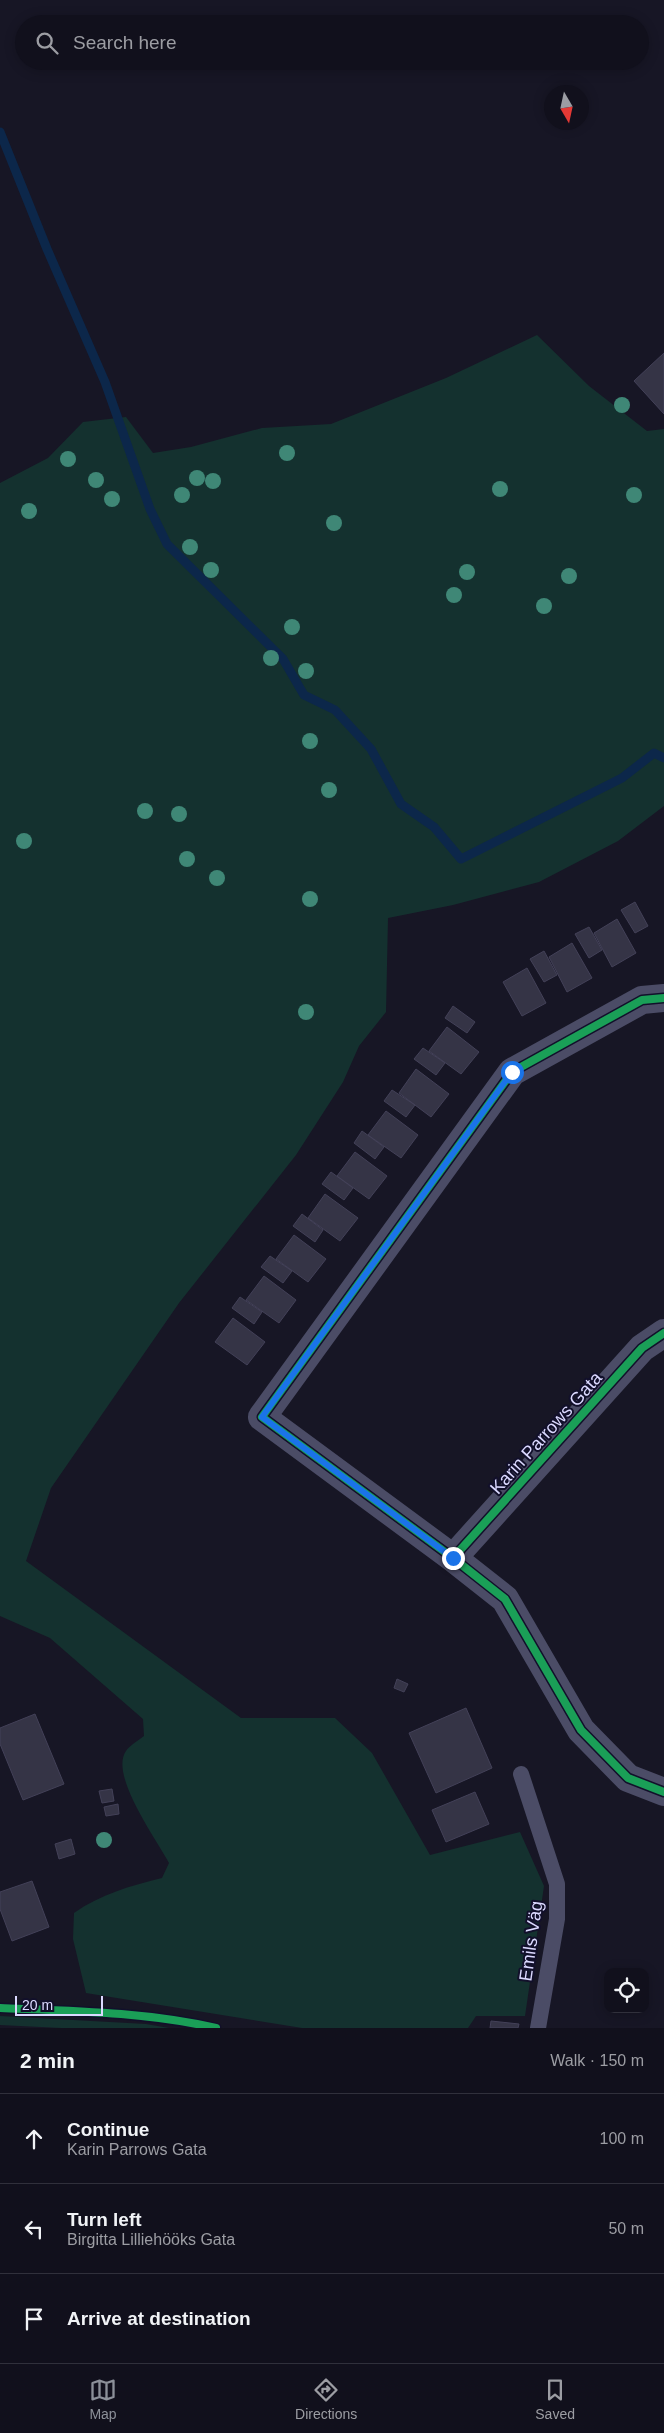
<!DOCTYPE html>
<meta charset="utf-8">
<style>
body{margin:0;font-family:Arial,sans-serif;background:#1a1925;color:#f1f3f6}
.controls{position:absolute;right:15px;bottom:15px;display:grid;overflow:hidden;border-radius:10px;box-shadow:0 2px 12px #0003}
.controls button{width:45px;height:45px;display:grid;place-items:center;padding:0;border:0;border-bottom:1px solid #30303b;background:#11101c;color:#f1f3f6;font:25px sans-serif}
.compass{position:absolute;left:544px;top:85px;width:45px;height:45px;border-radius:50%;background:#11101c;box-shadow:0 2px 12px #0003;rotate:171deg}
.scale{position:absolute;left:15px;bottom:12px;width:88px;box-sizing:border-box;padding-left:5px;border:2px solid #dbd9ff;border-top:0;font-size:14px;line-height:18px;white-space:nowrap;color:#dbd9ff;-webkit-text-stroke:4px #12102b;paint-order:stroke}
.stop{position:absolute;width:15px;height:15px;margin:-11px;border:4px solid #1a73e8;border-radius:50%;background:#fff}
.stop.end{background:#1a73e8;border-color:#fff;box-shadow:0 1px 5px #0008}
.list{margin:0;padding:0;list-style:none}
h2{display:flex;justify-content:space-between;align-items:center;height:65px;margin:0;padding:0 20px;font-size:21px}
h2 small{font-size:16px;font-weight:400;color:#9c9da3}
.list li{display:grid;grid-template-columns:32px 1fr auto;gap:15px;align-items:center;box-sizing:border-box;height:90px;padding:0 20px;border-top:1px solid #30303b}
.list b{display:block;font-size:19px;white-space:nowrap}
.list p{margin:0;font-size:16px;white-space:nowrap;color:#9c9da3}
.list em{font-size:16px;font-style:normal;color:#9c9da3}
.icon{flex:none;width:28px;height:28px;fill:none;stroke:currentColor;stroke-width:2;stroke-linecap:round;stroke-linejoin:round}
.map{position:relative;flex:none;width:664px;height:2028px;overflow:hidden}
.search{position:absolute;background:#11101c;box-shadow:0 2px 12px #0003;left:15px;right:15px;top:15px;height:55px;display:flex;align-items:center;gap:12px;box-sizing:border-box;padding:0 18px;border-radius:28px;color:#9c9da3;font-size:19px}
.sheet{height:335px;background:#11101c}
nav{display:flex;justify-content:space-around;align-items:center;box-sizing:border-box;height:70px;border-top:1px solid #30303b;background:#11101c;font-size:14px;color:#9c9da3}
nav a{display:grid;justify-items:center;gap:2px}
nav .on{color:#8c9099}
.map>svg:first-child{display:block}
.green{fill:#14312f}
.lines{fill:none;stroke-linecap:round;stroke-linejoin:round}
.stream{stroke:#0c274a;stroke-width:9}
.building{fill:#353446;stroke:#434158}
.lane{stroke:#4b4c66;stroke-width:16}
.street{stroke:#4b4c66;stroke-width:28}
.cycleway-casing{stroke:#12102b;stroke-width:11}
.cycleway{stroke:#1a9f57;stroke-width:8}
.tree{fill:#3f8776}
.route{stroke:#1a73e8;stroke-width:6}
.labels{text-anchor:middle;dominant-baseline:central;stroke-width:4;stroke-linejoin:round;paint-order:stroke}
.street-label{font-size:18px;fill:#dbd9ff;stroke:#12102b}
</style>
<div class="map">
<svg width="664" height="2028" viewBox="0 0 664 2028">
<rect width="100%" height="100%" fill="#171625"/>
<path class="green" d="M 537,335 L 589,386 L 647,431 L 664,429 L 664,806 L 618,841 L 539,882 L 453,905 L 388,918 L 386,1012 L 359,1046 L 343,1082 L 296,1155 L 179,1303 L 51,1488 L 26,1561 L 241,1718 L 335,1718 L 372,1753 L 430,1855 L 520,1832 L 544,1886 L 525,2016 L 476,2016 L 468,2028 L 302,2028 L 86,1993 L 73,1939 L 74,1913 C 101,1894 130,1886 162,1878 L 169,1863 C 157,1840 109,1775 126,1751 C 130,1745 139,1740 144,1736 L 143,1719 L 50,1638 L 0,1616 L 0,483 L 48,458 L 83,422 L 126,417 L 153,453 L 191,447 L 262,428 L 331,424 L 446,378 Z
M 0,2016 L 146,2024 L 169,2028 L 61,2028 L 0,2025 Z"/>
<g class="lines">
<path class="stream" d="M 0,132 L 47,249 L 105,382 L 150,509 L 167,544 L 283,659 L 304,695 L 335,710 L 371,749 L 401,804 L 434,827 L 461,859 L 622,778 L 654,753 L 664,758"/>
</g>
<path class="building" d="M 664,353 L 664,414 L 634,381 Z
M 635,902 L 648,926 L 635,933 L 621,910 Z
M 617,919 L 636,953 L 612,967 L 594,933 Z
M 589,927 L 602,950 L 589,958 L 575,934 Z
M 572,943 L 592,978 L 567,992 L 549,957 Z
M 544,951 L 557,975 L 544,982 L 530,959 Z
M 527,968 L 546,1003 L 522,1016 L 503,982 Z
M 453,1006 L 475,1022 L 467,1033 L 445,1018 Z
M 447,1027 L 479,1052 L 461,1074 L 429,1051 Z
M 423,1048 L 445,1063 L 436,1075 L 414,1059 Z
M 416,1069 L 449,1094 L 431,1117 L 399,1093 Z
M 392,1090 L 415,1105 L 406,1117 L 384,1101 Z
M 386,1111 L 418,1135 L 401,1158 L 368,1135 Z
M 362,1131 L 384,1147 L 375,1159 L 354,1143 Z
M 355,1152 L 387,1176 L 369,1199 L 337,1176 Z
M 331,1172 L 353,1188 L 344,1200 L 322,1184 Z
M 325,1194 L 358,1218 L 340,1241 L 308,1218 Z
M 302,1214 L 323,1230 L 315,1242 L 293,1226 Z
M 294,1235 L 326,1259 L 308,1282 L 276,1259 Z
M 270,1256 L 292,1271 L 283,1283 L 261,1267 Z
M 264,1276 L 296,1300 L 279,1323 L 246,1300 Z
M 240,1297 L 262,1312 L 254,1324 L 232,1308 Z
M 233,1318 L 265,1342 L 247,1365 L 215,1342 Z
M 397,1679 L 408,1684 L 404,1692 L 394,1688 Z
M 466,1708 L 492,1768 L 436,1793 L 409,1733 Z
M 35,1714 L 64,1784 L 23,1800 L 0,1744 L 0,1728 Z
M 112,1789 L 114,1801 L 102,1803 L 99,1791 Z
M 475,1792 L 489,1824 L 446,1842 L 432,1810 Z
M 118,1804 L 119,1814 L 106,1816 L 104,1807 Z
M 71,1839 L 75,1854 L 59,1859 L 55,1844 Z
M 32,1881 L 49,1927 L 12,1941 L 0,1909 L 0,1892 Z
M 491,2021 L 519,2024 L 518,2028 L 490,2028 Z"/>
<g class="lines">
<path class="lane" d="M 521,1774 L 557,1884 L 557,1919 L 538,2028"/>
<path class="street" d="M 664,998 L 642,1000 L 512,1072 L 262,1417 L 453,1558 L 505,1599 L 581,1730 L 628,1778 L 664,1792
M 453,1558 L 642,1348 L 664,1333"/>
<defs>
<path id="cycleway" d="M 664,998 L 642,1000 L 512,1072 L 262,1417 L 453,1558 L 505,1599 L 581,1730 L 628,1778 L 664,1792
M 453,1558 L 642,1348 L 664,1333
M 0,2008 C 73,2011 145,2012 216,2028"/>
</defs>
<use href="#cycleway" class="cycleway-casing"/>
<use href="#cycleway" class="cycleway"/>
</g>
<g class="tree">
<circle cx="622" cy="405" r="8"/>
<circle cx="287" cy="453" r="8"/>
<circle cx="68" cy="459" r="8"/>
<circle cx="197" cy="478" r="8"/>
<circle cx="96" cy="480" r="8"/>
<circle cx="213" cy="481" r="8"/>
<circle cx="500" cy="489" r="8"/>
<circle cx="182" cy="495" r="8"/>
<circle cx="634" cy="495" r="8"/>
<circle cx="112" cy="499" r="8"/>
<circle cx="29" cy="511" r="8"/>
<circle cx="334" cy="523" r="8"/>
<circle cx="190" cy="547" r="8"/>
<circle cx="211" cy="570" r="8"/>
<circle cx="467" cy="572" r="8"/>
<circle cx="569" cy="576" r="8"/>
<circle cx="454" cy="595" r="8"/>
<circle cx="544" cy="606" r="8"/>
<circle cx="292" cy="627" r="8"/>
<circle cx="271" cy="658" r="8"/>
<circle cx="306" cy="671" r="8"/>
<circle cx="310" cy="741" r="8"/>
<circle cx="329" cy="790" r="8"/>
<circle cx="145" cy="811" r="8"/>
<circle cx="179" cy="814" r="8"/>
<circle cx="24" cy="841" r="8"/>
<circle cx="187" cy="859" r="8"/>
<circle cx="217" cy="878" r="8"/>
<circle cx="310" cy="899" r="8"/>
<circle cx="306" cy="1012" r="8"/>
<circle cx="104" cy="1840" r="8"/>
</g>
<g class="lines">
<path class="route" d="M 453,1558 L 262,1417 L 512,1072"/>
</g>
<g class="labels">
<g class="street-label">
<text transform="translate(546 1433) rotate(-48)">Karin Parrows Gata</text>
<text transform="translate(531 1941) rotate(-82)">Emils Väg</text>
</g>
</g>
</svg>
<div class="controls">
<button><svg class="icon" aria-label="locate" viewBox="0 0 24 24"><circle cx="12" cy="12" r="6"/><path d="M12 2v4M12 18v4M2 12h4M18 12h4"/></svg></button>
</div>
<svg class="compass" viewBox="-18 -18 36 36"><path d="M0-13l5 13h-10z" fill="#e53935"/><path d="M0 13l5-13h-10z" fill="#9c9da3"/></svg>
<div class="scale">20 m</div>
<div class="stop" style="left:512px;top:1072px"></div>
<div class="stop end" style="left:453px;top:1558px"></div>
<div class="search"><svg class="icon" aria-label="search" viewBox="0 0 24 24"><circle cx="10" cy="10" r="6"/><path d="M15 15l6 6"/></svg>Search here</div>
</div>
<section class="sheet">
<h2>2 min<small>Walk · 150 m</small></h2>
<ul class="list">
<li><svg class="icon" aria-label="ahead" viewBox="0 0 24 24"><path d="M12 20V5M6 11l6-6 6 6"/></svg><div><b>Continue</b><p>Karin Parrows Gata</p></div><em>100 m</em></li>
<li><svg class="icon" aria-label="left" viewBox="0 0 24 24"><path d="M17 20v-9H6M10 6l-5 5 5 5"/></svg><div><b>Turn left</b><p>Birgitta Lilliehööks Gata</p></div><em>50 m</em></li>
<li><svg class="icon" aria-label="arrive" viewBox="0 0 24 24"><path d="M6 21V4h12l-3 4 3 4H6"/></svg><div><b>Arrive at destination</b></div></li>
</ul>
</section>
<nav>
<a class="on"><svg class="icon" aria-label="map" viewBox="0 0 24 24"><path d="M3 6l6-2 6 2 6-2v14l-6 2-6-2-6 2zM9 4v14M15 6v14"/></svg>Map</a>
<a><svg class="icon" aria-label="directions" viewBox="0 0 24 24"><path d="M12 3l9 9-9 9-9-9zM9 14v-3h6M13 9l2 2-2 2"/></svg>Directions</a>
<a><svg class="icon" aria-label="saved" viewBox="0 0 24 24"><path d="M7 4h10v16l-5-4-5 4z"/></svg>Saved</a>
</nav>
